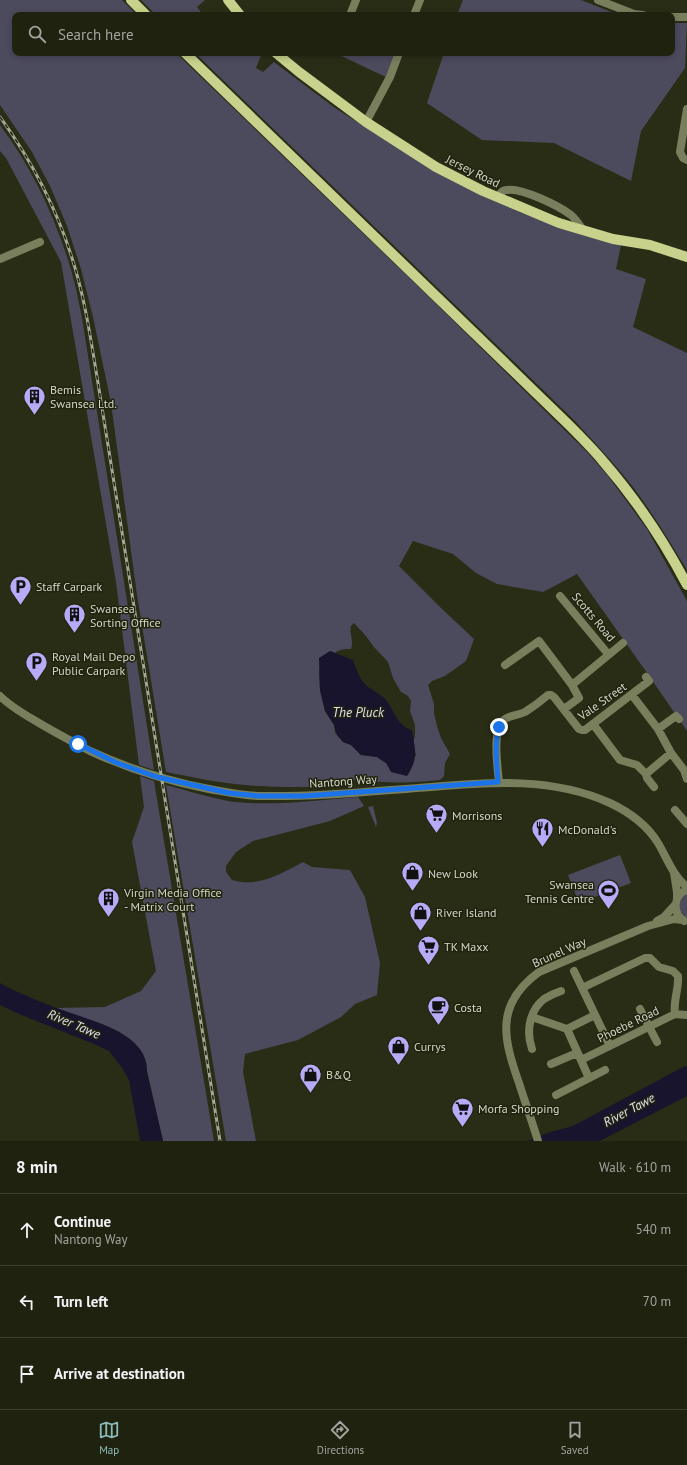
<!DOCTYPE html>
<meta charset="utf-8">
<style>
body{margin:0;font-family:"PT Sans",sans-serif;background:#282a19;color:#f1f3f6}
.stop{position:absolute;width:12px;height:12px;margin:-9px;border:3px solid #1a73e8;border-radius:50%;background:#fff}
.stop.end{background:#1a73e8;border-color:#fff;box-shadow:0 1px 4px #0008}
.list{margin:0;padding:0;list-style:none}
h2{display:flex;justify-content:space-between;align-items:center;height:52px;margin:0;padding:0 16px;font-size:17px}
h2 small{font-size:13px;font-weight:400;color:#a2a49f}
.list li{display:grid;grid-template-columns:26px 1fr auto;gap:12px;align-items:center;box-sizing:border-box;height:72px;padding:0 16px;border-top:1px solid #3d3f30}
.list b{display:block;font-size:15px;white-space:nowrap}
.list p{margin:0;font-size:13px;white-space:nowrap;color:#a2a49f}
.list em{font-size:13px;font-style:normal;color:#a2a49f}
.icon{flex:none;width:22px;height:22px;fill:none;stroke:currentColor;stroke-width:2;stroke-linecap:round;stroke-linejoin:round}
.map{position:relative;flex:none;width:687px;height:1141px;overflow:hidden}
.search{position:absolute;background:#202210;box-shadow:0 2px 6px #0003;left:12px;right:12px;top:12px;height:44px;display:flex;align-items:center;gap:10px;box-sizing:border-box;padding:0 14px;border-radius:8px;color:#a2a49f;font-size:15px}
.sheet{height:268px;background:#202210}
nav{display:flex;justify-content:space-around;align-items:center;box-sizing:border-box;height:56px;border-top:1px solid #3d3f30;background:#202210;font-size:11px;color:#a2a49f}
nav a{display:grid;justify-items:center;gap:2px}
nav .on{color:#8bbbb9}
.map>svg:first-child{display:block}
.green{fill:#4c4a5d;fill-rule:evenodd}
.water{fill:#19142d}
.lines{fill:none;stroke-linecap:round;stroke-linejoin:round}
.minor{stroke:#797e5d;stroke-width:8}
.major{stroke:#c8d28c;stroke-width:10}
.rail-casing{stroke:#a4a796;stroke-width:3}
.rail{stroke:#20230d;stroke-width:1.5;stroke-dasharray:4.5;stroke-linecap:butt}
.route{stroke:#1a73e8;stroke-width:5}
.labels{text-anchor:middle;dominant-baseline:central;stroke-width:3;stroke-linejoin:round;paint-order:stroke}
.street-label{font-size:12px;fill:#d4d6c8;stroke:#20230d}
.poi-label{font-size:12px;fill:#d4d6c8;stroke:#20230d;text-anchor:start}
.water-label{font-size:13px;font-style:italic;fill:#e1dff6;stroke:#20230d}
</style>
<div class="map">
<svg width="687" height="1141" viewBox="0 0 687 1141">
<rect width="100%" height="100%" fill="#2a2d16"/>
<path class="green" d="M 0,0 L 122,0 L 137,15 L 15,15 L 15,53 L 176,53 L 425,293 L 587,452 L 608,476 L 647,529 L 687,601 L 687,731 L 645,670 L 577,574 L 543,592 L 497,584 L 476,573 L 453,554 L 413,541 L 399,566 L 441,608 L 474,639 L 466,661 L 445,676 L 432,681 L 428,685 L 434,704 L 434,713 L 437,726 L 441,738 L 450,754 L 445,763 L 444,776 L 440,780 C 422,782 403,783 384,782 C 373,782 363,778 353,780 L 351,786 C 316,787 280,788 245,785 C 218,783 192,777 166,772 L 137,595 L 111,403 L 93,317 L 81,269 L 67,226 L 50,186 L 32,152 L 0,105 ZM 354,623 L 366,636 L 373,646 L 388,662 L 393,678 L 401,692 L 408,696 L 411,701 L 410,711 L 415,725 L 415,737 L 413,741 L 416,756 L 386,763 L 377,757 L 361,755 L 351,745 L 343,742 L 335,733 L 334,725 L 325,711 L 320,690 L 319,671 L 330,651 L 335,653 C 339,649 346,649 351,649 C 354,639 349,635 351,626 Z
M 141,0 L 205,0 L 197,7 L 203,15 L 156,15 Z
M 463,0 L 581,0 L 619,15 L 457,15 Z
M 672,23 L 687,23 L 685,68 L 641,131 L 631,181 L 554,143 L 482,140 L 427,103 L 444,53 L 672,53 Z
M 195,53 L 262,53 L 256,68 L 263,72 L 274,62 L 335,108 L 437,172 L 521,213 L 621,245 L 616,269 L 646,279 L 633,327 L 687,353 L 687,570 C 670,542 653,514 633,487 C 615,464 594,442 574,420 Z
M 335,53 L 397,53 L 388,78 Z
M 0,125 C 33,169 57,221 72,273 C 76,288 79,303 82,318 L 154,770 L 139,765 L 116,582 L 61,262 L 6,158 L 0,151 Z
M 140,776 L 154,781 L 214,1141 L 163,1141 L 147,1071 L 120,1032 L 57,1008 L 105,1007 L 141,991 L 156,971 L 132,842 L 144,807 Z
M 166,785 C 186,790 207,797 228,801 C 269,807 317,800 358,797 L 364,806 L 330,821 L 253,841 L 236,852 L 226,866 L 226,872 L 232,880 C 258,888 280,874 303,862 L 312,867 L 350,870 L 365,897 L 380,963 L 377,995 L 355,1004 L 341,1017 L 298,1040 L 245,1054 L 243,1072 L 256,1141 L 226,1141 Z
M 373,806 L 377,823 L 376,827 L 368,807 Z
M 620,855 L 631,883 L 579,903 L 568,875 Z
M 687,894 L 687,918 C 677,911 677,901 687,894 Z"/>
<path class="water" d="M 330,651 L 353,660 C 356,668 359,677 364,683 C 370,690 380,693 386,700 C 394,710 397,726 412,730 C 415,750 419,758 407,776 L 391,772 L 386,763 L 377,757 L 361,755 L 351,745 L 343,742 L 337,735 L 334,725 L 325,711 L 320,690 L 319,658 Z
M 0,983 C 18,993 39,1001 59,1009 C 88,1020 149,1032 147,1072 L 163,1141 L 140,1141 L 129,1080 L 122,1068 L 109,1051 L 94,1044 L 19,1014 L 0,1005 Z
M 687,1066 L 687,1096 L 600,1141 L 528,1141 L 550,1132 L 573,1126 L 683,1067 Z"/>
<g class="lines">
<path class="minor" d="M 598,0 L 634,14 L 643,15
M 350,15 L 356,0
M 414,15 L 420,0
M 672,17 L 687,17
M 687,109 L 680,152 L 683,158 L 687,160
M 366,122 L 390,77 L 399,53
M 498,197 C 500,193 502,190 507,190 C 521,187 559,206 571,215 C 576,219 579,224 583,230
M 0,259 L 40,242
M 560,596 L 608,654
M 505,665 L 539,641 L 572,685
M 632,695 L 658,729 L 671,753 L 684,770 L 687,779
M 0,696 C 10,706 22,713 34,720 C 52,731 71,741 90,751 C 129,769 167,781 209,789 C 226,792 244,796 261,796 C 318,797 375,791 431,787 C 491,782 553,777 610,803 C 629,812 647,825 658,843 C 667,858 673,876 687,887
M 564,709 L 579,698 L 572,685 L 623,643
M 593,724 L 620,760 L 637,765 L 646,774
M 658,729 L 676,716 L 679,719
M 499,783 C 498,768 491,728 505,719 C 511,715 519,715 525,712 C 533,707 541,701 548,695 L 551,695 L 554,697 L 579,729 L 582,730 L 585,730 L 649,681 L 646,677
M 654,787 L 647,778 L 646,774 L 671,753
M 675,810 L 687,824
M 674,873 L 677,892 L 677,898
M 657,921 L 664,917 L 675,905
M 684,921 C 672,913 673,895 687,890
M 574,971 L 610,1046
M 582,988 L 645,958 L 650,958 L 659,967 L 673,971 L 678,976 C 679,989 673,1001 675,1014
M 640,1009 L 657,1042
M 532,1017 L 567,1029
M 567,1029 L 589,1078
M 567,1029 L 595,1015
M 532,1049 C 526,1032 529,1011 544,999 C 549,996 555,993 561,991
M 581,1060 L 671,1016 L 675,1014 L 687,1015
M 551,1064 L 577,1053
M 556,1095 L 605,1070
M 538,1141 C 532,1121 525,1102 519,1083 C 503,1038 495,1004 539,972 L 648,926 L 674,919 L 683,920"/>
<path class="major" d="M 131,0 L 146,15
M 228,0 L 240,15
M 185,53 L 568,424 C 580,436 592,448 602,460 C 635,498 664,541 687,585
M 276,53 L 299,72 L 366,122 L 436,167 L 483,191 L 559,223 L 613,239 L 650,245 L 687,257"/>
<defs>
<path id="rail" d="M 0,117 C 31,160 56,207 72,258 C 85,298 91,341 98,383 L 220,1141"/>
</defs>
<use href="#rail" class="rail-casing"/>
<use href="#rail" class="rail"/>
</g>
<g class="lines">
<path class="route" d="M 78,744 L 117,763 L 157,777 L 229,793 L 259,796 L 304,796 L 498,782 C 497,764 494,745 499,727"/>
</g>
<defs>
<symbol id="building-pin" viewBox="-11 -11 22 30"><path d="M0 17L-7.5 6A9.5 9.5 0 1 1 7.5 6Z" fill="#b7abf8" stroke="#20230d"/><path d="M-4-6H4V6H1V3H-1V6H-4ZM-2.5-4.3h1.7v1.8h-1.7ZM.8-4.3h1.7v1.8H.8ZM-2.5-1h1.7V.8h-1.7ZM.8-1h1.7V.8H.8Z" fill="#111"/></symbol>
<symbol id="parking-pin" viewBox="-11 -11 22 30"><path d="M0 17L-7.5 6A9.5 9.5 0 1 1 7.5 6Z" fill="#b7abf8" stroke="#20230d"/><path d="M-3.5-5.5H1a3.5 3.5 0 0 1 0 7H-1V5.5H-3.5ZM-1-3.4V-.6H.8a1.4 1.4 0 0 0 0-2.8Z" fill="#111"/></symbol>
<symbol id="supermarket-pin" viewBox="-11 -11 22 30"><path d="M0 17L-7.5 6A9.5 9.5 0 1 1 7.5 6Z" fill="#b7abf8" stroke="#20230d"/><path d="M-6-5.5h2.5l.6 2H6L4.5 2H-2.5L-4.4-4H-6ZM-1.5 3.2a1.3 1.3 0 1 0 .1 0ZM3 3.2a1.3 1.3 0 1 0 .1 0Z" fill="#111"/></symbol>
<symbol id="restaurant-pin" viewBox="-11 -11 22 30"><path d="M0 17L-7.5 6A9.5 9.5 0 1 1 7.5 6Z" fill="#b7abf8" stroke="#20230d"/><path d="M-5-6h1v4h1v-4h1v4h1v-4h1v5L-1.5 .5V6h-2V.5L-5-1ZM5-6V6H3V1.5H1.5Q1.5-4 5-6Z" fill="#111"/></symbol>
<symbol id="shop-pin" viewBox="-11 -11 22 30"><path d="M0 17L-7.5 6A9.5 9.5 0 1 1 7.5 6Z" fill="#b7abf8" stroke="#20230d"/><path d="M-5-2.5h2.3a2.7 3.5 0 0 1 5.4 0H5L5.5 6h-11ZM-1.5-2.5h3a1.5 2.3 0 0 0-3 0Z" fill="#111"/></symbol>
<symbol id="stadium-pin" viewBox="-11 -11 22 30"><path d="M0 17L-7.5 6A9.5 9.5 0 1 1 7.5 6Z" fill="#b7abf8" stroke="#20230d"/><path d="M0-5a6.5 5 0 1 0 0 10a6.5 5 0 1 0 0-10ZM-3.5-1.8h7v3.6h-7Z" fill="#111"/></symbol>
<symbol id="cafe-pin" viewBox="-11 -11 22 30"><path d="M0 17L-7.5 6A9.5 9.5 0 1 1 7.5 6Z" fill="#b7abf8" stroke="#20230d"/><path d="M-5.5-4.5H6V0H3Q3 3.5 0 3.5H-2.5Q-5.5 3.5-5.5 0ZM3-3.2v2h1.7v-2ZM-6 4.5H4V6H-6Z" fill="#111"/></symbol>
</defs>
<g fill-rule="evenodd">
<use href="#building-pin" x="22" y="384" width="25" height="34"/>
<use href="#parking-pin" x="8" y="574" width="25" height="34"/>
<use href="#building-pin" x="62" y="602" width="25" height="34"/>
<use href="#parking-pin" x="24" y="650" width="25" height="34"/>
<use href="#supermarket-pin" x="424" y="802" width="25" height="34"/>
<use href="#restaurant-pin" x="530" y="816" width="25" height="34"/>
<use href="#shop-pin" x="400" y="860" width="25" height="34"/>
<use href="#stadium-pin" x="596" y="878" width="25" height="34"/>
<use href="#building-pin" x="96" y="886" width="25" height="34"/>
<use href="#shop-pin" x="408" y="900" width="25" height="34"/>
<use href="#supermarket-pin" x="416" y="934" width="25" height="34"/>
<use href="#cafe-pin" x="426" y="994" width="25" height="34"/>
<use href="#shop-pin" x="386" y="1034" width="25" height="34"/>
<use href="#shop-pin" x="298" y="1062" width="25" height="34"/>
<use href="#supermarket-pin" x="450" y="1096" width="25" height="34"/>
</g>
<g class="labels">
<g class="street-label">
<text transform="translate(473 171) rotate(26)">Jersey Road</text>
<text transform="translate(594 617) rotate(50)">Scotts Road</text>
<text transform="translate(602 701) rotate(-35)">Vale Street</text>
<text transform="translate(343 781) rotate(-4)">Nantong Way</text>
<text transform="translate(559 952) rotate(-24)">Brunel Way</text>
<text transform="translate(628 1024) rotate(-26)">Phoebe Road</text>
</g>
<g class="poi-label">
<text x="50" y="389">Bemis<tspan x="50" dy="14">Swansea Ltd.</tspan></text>
<text x="36" y="586">Staff Carpark</text>
<text x="90" y="608">Swansea<tspan x="90" dy="14">Sorting Office</tspan></text>
<text x="52" y="656">Royal Mail Depo<tspan x="52" dy="14">Public Carpark</tspan></text>
<text x="452" y="815">Morrisons</text>
<text x="558" y="829">McDonald's</text>
<text x="428" y="873">New Look</text>
<text x="594" y="884" text-anchor="end">Swansea<tspan x="594" dy="14">Tennis Centre</tspan></text>
<text x="124" y="892">Virgin Media Office<tspan x="124" dy="14">- Matrix Court</tspan></text>
<text x="436" y="912">River Island</text>
<text x="444" y="946">TK Maxx</text>
<text x="454" y="1007">Costa</text>
<text x="414" y="1046">Currys</text>
<text x="326" y="1074">B&amp;Q</text>
<text x="478" y="1108">Morfa Shopping</text>
</g>
<g class="water-label">
<text x="358" y="712">The Pluck</text>
<text transform="translate(74 1024) rotate(23)">River Tawe</text>
<text transform="translate(629 1110) rotate(-28)">River Tawe</text>
</g>
</g>
</svg>
<div class="stop" style="left:78px;top:744px"></div>
<div class="stop end" style="left:499px;top:727px"></div>
<div class="search"><svg class="icon" aria-label="search" viewBox="0 0 24 24"><circle cx="10" cy="10" r="6"/><path d="M15 15l6 6"/></svg>Search here</div>
</div>
<section class="sheet">
<h2>8 min<small>Walk · 610 m</small></h2>
<ul class="list">
<li><svg class="icon" aria-label="ahead" viewBox="0 0 24 24"><path d="M12 20V5M6 11l6-6 6 6"/></svg><div><b>Continue</b><p>Nantong Way</p></div><em>540 m</em></li>
<li><svg class="icon" aria-label="left" viewBox="0 0 24 24"><path d="M17 20v-9H6M10 6l-5 5 5 5"/></svg><div><b>Turn left</b></div><em>70 m</em></li>
<li><svg class="icon" aria-label="arrive" viewBox="0 0 24 24"><path d="M6 21V4h12l-3 4 3 4H6"/></svg><div><b>Arrive at destination</b></div></li>
</ul>
</section>
<nav>
<a class="on"><svg class="icon" aria-label="map" viewBox="0 0 24 24"><path d="M3 6l6-2 6 2 6-2v14l-6 2-6-2-6 2zM9 4v14M15 6v14"/></svg>Map</a>
<a><svg class="icon" aria-label="directions" viewBox="0 0 24 24"><path d="M12 3l9 9-9 9-9-9zM9 14v-3h6M13 9l2 2-2 2"/></svg>Directions</a>
<a><svg class="icon" aria-label="saved" viewBox="0 0 24 24"><path d="M7 4h10v16l-5-4-5 4z"/></svg>Saved</a>
</nav>
